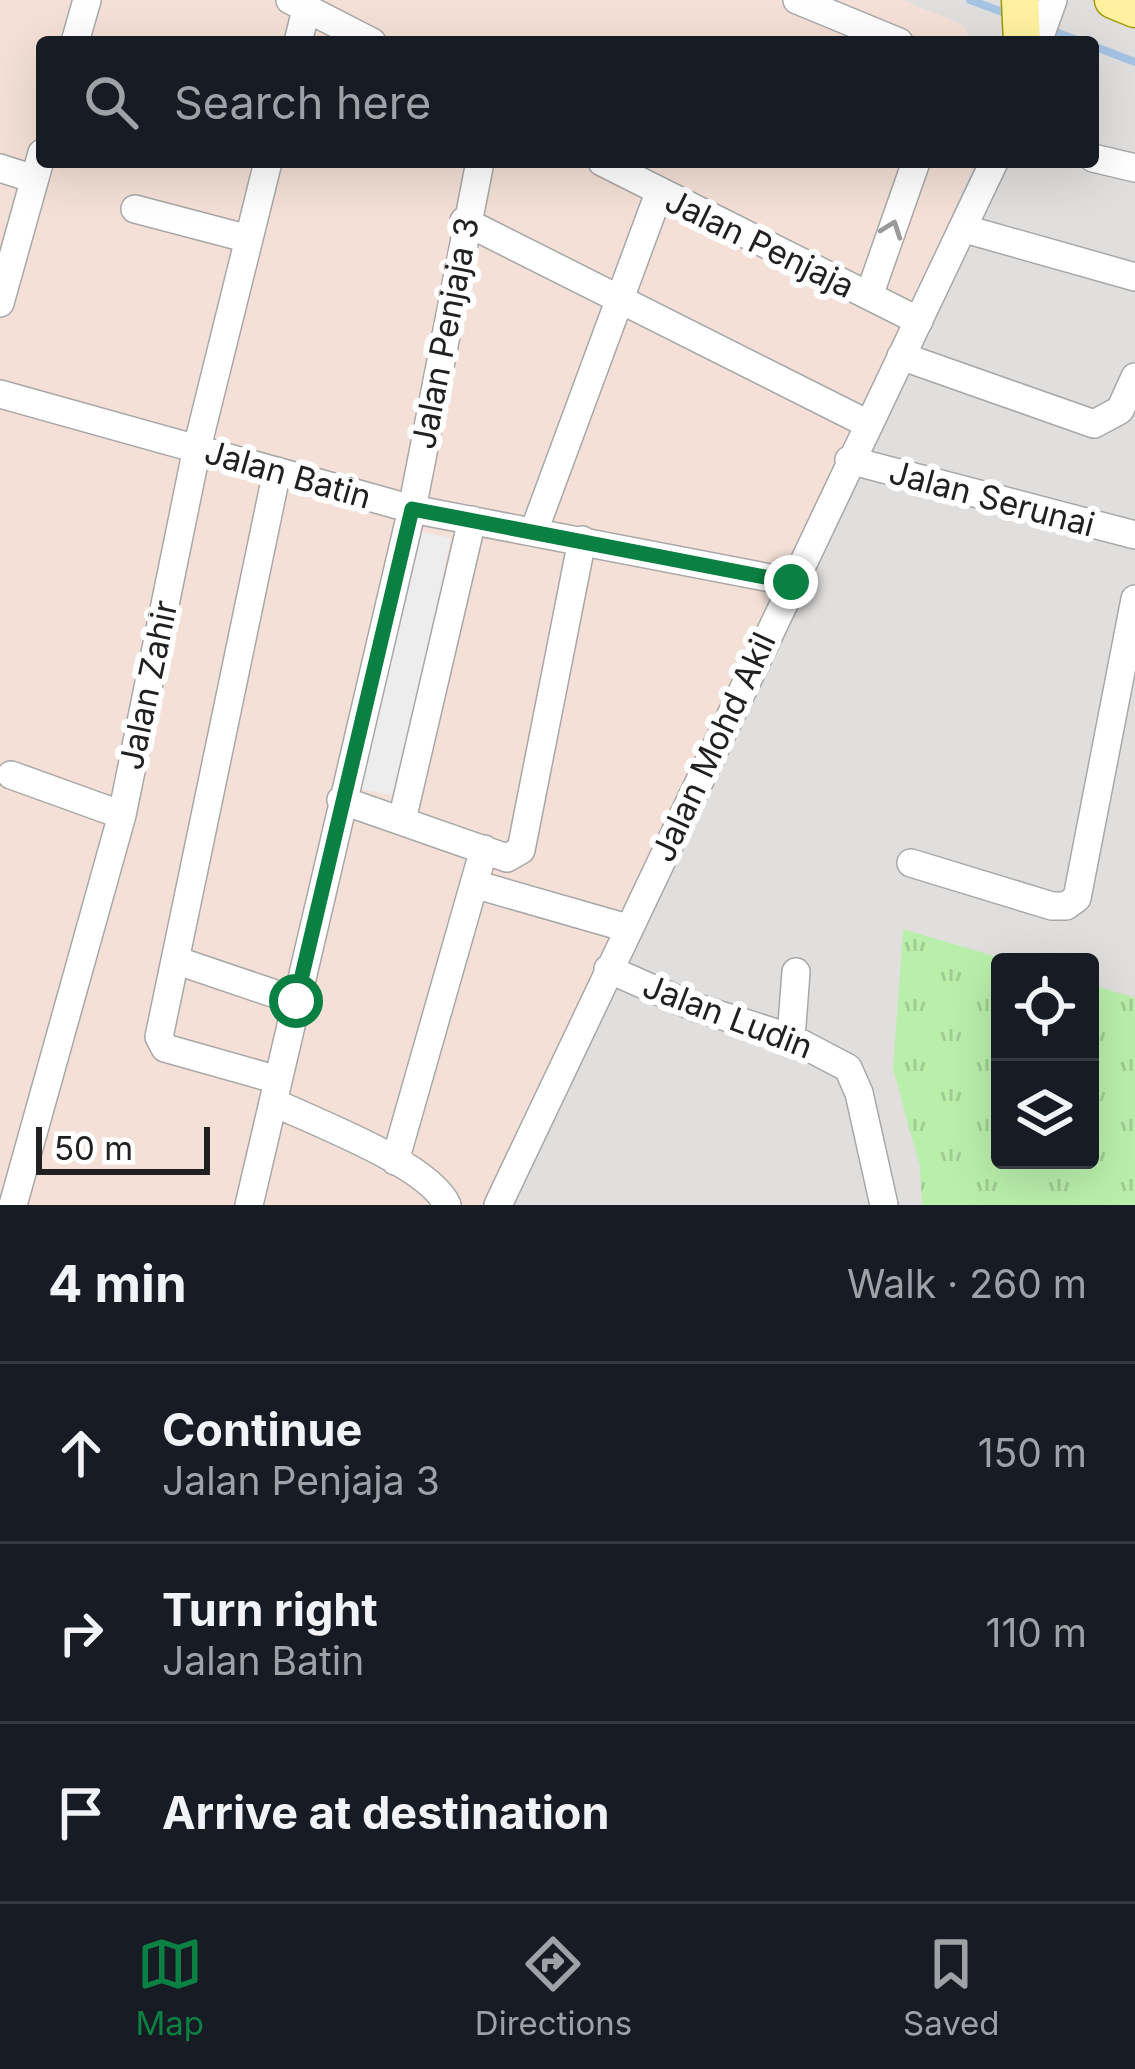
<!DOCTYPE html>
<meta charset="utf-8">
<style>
body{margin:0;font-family:Inter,sans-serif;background:#20242c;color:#f1f3f6}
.controls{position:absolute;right:36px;bottom:36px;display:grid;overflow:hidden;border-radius:12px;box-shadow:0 12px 48px #0002}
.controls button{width:108px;height:108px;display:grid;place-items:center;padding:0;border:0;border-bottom:3px solid #363941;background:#171b24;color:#f1f3f6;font:60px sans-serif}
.scale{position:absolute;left:36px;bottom:30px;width:174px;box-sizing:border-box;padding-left:12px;border:6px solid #212121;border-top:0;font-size:33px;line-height:42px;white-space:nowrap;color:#212121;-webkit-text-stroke:9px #fff;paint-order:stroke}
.stop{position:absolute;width:36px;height:36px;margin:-27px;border:9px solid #0b8043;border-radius:50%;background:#fff}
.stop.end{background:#0b8043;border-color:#fff;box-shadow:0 3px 12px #0008}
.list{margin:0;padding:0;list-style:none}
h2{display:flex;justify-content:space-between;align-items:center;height:156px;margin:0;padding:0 48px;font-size:51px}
h2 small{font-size:39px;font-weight:400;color:#9ea1a6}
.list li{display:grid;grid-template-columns:78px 1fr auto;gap:36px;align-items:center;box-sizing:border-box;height:180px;padding:0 48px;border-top:3px solid #363941}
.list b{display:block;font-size:45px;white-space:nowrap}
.list p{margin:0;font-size:39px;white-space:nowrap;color:#9ea1a6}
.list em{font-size:39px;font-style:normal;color:#9ea1a6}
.icon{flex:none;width:66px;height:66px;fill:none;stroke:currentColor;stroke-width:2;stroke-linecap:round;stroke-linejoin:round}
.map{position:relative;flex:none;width:1135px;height:1205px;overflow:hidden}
.search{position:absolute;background:#171b24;box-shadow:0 12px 48px #0002;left:36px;right:36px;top:36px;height:132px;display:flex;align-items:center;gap:30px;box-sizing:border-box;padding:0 42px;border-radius:12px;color:#9ea1a6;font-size:45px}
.sheet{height:696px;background:#171b24}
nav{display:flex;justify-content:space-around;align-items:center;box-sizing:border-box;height:168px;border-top:3px solid #363941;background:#171b24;font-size:33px;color:#9ea1a6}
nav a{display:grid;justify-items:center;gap:6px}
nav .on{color:#0b8043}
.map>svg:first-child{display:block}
.residential{fill:#e0dfde;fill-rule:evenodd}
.commercial{fill:#f4e0d6}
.grass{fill:url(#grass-tufts)}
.parking{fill:#ededed}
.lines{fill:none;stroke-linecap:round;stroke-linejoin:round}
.stream{stroke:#a5c3e3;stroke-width:8}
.minor-casing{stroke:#a8a8a8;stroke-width:30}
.major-casing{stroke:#9f9800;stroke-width:39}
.minor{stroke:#fff;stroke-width:27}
.major{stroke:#fff1a0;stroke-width:36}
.oneway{stroke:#9b9b9b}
.route{stroke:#0b8043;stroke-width:15}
.labels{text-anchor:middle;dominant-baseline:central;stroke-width:12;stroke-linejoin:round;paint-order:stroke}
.street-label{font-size:33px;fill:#212121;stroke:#fff}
</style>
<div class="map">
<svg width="1135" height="1205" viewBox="0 0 1135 1205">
<defs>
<pattern id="grass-tufts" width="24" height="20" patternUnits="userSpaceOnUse" patternTransform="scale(3)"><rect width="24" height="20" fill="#b9efab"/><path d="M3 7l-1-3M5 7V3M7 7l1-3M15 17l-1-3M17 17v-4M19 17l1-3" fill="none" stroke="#9fcd93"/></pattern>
</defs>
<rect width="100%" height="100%" fill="#f2f2e8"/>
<path class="residential" d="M 0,0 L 1135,0 L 1135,1205 L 0,1205 ZM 42,42 L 1093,42 L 1093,162 L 42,162 ZM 1000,962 L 1090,962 L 1090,1160 L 1000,1160 Z"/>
<path class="commercial" d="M 0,0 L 902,0 L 964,25 L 970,42 L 42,42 L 42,162 L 975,162 L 895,344 L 482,1205 L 0,1205 Z"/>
<path class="grass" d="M 903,929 L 1014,962 L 1000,962 L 1000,1160 L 1090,1160 L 1090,984 L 1135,998 L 1135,1205 L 922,1205 L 920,1167 L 893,1069 Z"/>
<path class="parking" d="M 414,530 L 451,538 L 396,796 L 359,789 Z"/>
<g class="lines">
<path class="stream" d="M 970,0 L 1008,14
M 1050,30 L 1082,42
M 1093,46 L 1135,62"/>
<defs>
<path id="minor" d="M 290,0 L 372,42
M 797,0 L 899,42
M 75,42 L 87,0
M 298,42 L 306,10
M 1038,42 L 1053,0
M 1093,158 L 1135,168
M 602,162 L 919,321
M 0,168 L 34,179
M 135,209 L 249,239
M 464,221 L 866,423
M 965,229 L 1135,277
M 869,296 L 916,162
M 0,303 L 42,153
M 901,356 L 1094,424 L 1120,410 L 1135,377
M 0,394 L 412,509 L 791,582
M 849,460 L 1135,535
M 277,471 L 159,1037 L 165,1048 L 278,1080
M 534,531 L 659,193
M 11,775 L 122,815
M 341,800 L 507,858 L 521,850 L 582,540
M 402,820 L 472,520
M 911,863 L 1052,906 L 1066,906 L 1077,898 L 1135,599
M 474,884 L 627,928
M 175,960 L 296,1001
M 608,969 L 692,1006 L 791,1038 L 848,1068 L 859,1093 L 884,1205
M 791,1038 L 796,972
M 273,1102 C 315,1122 430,1165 447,1205
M 395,1161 L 484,849
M 13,1205 L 122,815 L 197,448 L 268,162
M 249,1205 L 412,509 L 480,162
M 498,1205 L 994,162"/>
<path id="major" d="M 1020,0 L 1022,42
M 1113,0 L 1135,9"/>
</defs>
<use href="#minor" class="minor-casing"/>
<use href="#major" class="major-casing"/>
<use href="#minor" class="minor"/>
<use href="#major" class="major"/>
</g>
<defs><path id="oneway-chevron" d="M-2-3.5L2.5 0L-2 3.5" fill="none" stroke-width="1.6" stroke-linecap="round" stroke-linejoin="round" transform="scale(3)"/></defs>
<use class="oneway" href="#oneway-chevron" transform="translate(892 229) rotate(-70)"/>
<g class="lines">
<path class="route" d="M 296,1001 L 412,509 L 791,582"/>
</g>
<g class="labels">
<g class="street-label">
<text transform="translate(760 243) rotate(26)">Jalan Penjaja</text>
<text transform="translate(445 333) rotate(-79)">Jalan Penjaja 3</text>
<text transform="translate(288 474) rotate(16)">Jalan Batin</text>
<text transform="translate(992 498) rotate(15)">Jalan Serunai</text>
<text transform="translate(148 685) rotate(-78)">Jalan Zahir</text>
<text transform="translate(713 747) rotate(-65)">Jalan Mohd Akil</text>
<text transform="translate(728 1016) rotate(21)">Jalan Ludin</text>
</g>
</g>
</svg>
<div class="controls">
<button><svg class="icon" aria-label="locate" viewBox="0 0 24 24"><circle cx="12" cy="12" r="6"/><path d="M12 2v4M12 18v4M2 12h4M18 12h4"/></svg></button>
<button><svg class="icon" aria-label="layers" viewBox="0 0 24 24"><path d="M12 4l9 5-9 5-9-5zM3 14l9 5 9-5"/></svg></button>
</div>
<div class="scale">50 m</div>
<div class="stop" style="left:296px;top:1001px"></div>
<div class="stop end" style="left:791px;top:582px"></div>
<div class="search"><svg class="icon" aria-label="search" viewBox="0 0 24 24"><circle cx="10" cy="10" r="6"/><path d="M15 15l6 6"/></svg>Search here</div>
</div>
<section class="sheet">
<h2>4 min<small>Walk · 260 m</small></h2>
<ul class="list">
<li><svg class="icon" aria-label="ahead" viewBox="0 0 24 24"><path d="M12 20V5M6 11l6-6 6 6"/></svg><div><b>Continue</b><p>Jalan Penjaja 3</p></div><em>150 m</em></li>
<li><svg class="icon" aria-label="right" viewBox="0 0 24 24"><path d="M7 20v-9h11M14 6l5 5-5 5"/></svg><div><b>Turn right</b><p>Jalan Batin</p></div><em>110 m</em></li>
<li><svg class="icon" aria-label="arrive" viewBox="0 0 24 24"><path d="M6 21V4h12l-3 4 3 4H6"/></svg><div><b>Arrive at destination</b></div></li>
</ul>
</section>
<nav>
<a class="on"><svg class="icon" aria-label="map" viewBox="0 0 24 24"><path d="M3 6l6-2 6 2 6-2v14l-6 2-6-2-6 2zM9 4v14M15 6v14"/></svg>Map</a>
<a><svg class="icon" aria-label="directions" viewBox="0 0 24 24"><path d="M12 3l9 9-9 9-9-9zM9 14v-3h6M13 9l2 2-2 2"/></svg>Directions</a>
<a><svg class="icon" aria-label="saved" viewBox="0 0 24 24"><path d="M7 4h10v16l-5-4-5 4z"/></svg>Saved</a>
</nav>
